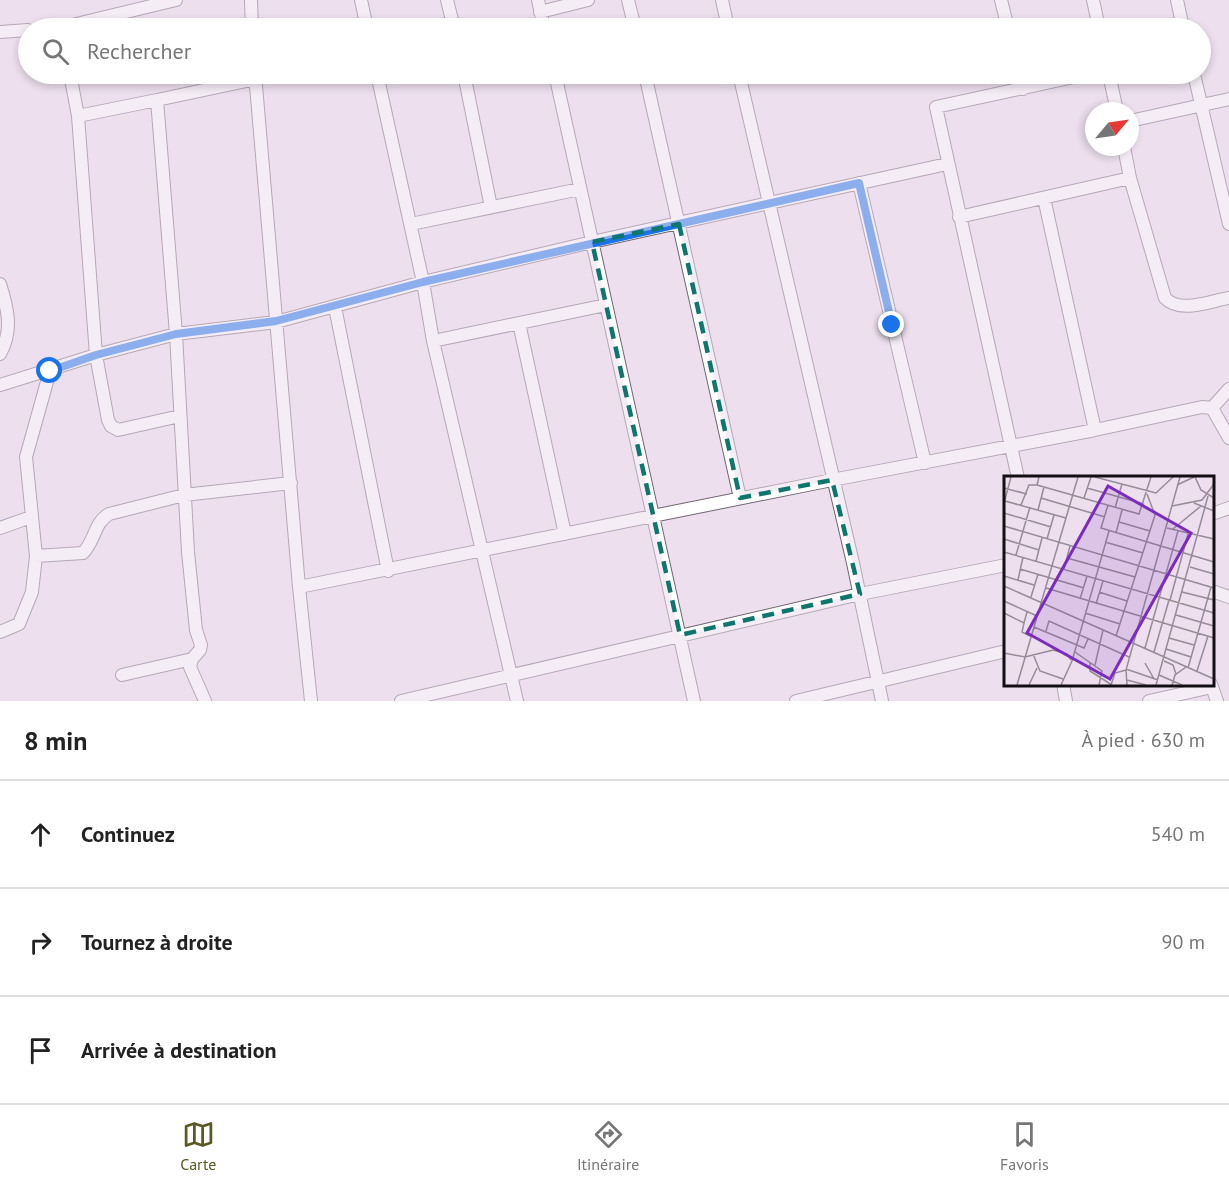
<!DOCTYPE html>
<html lang="fr">
<meta charset="utf-8">
<style>
body{margin:0;font-family:"PT Sans",sans-serif;background:#f6f6f6;color:#222}
.compass{position:absolute;left:1085px;top:102px;width:54px;height:54px;border-radius:50%;background:#fff;box-shadow:0 3px 9px #0003;rotate:61deg}
.stop{position:absolute;width:18px;height:18px;margin:-14px;border:4px solid #1a73e8;border-radius:50%;background:#fff}
.stop.end{background:#1a73e8;border-color:#fff;box-shadow:0 2px 6px #0008}
.list{margin:0;padding:0;list-style:none}
h2{display:flex;justify-content:space-between;align-items:center;height:78px;margin:0;padding:0 24px;font-size:26px}
h2 small{font-size:20px;font-weight:400;color:#767676}
.list li{display:grid;grid-template-columns:39px 1fr auto;gap:18px;align-items:center;box-sizing:border-box;height:108px;padding:0 24px;border-top:2px solid #e0e0e0}
.list b{display:block;font-size:22px;white-space:nowrap}
.list em{font-size:20px;font-style:normal;color:#767676}
.icon{flex:none;width:33px;height:33px;fill:none;stroke:currentColor;stroke-width:2;stroke-linecap:round;stroke-linejoin:round}
.map{position:relative;flex:none;width:1229px;height:701px;overflow:hidden}
.search{position:absolute;background:#fff;box-shadow:0 3px 9px #0003;left:18px;right:18px;top:18px;height:66px;display:flex;align-items:center;gap:15px;box-sizing:border-box;padding:0 21px;border-radius:33px;color:#767676;font-size:22px}
.sheet{height:402px;background:#fff}
nav{display:flex;justify-content:space-around;align-items:center;box-sizing:border-box;height:84px;border-top:2px solid #e0e0e0;background:#fff;font-size:16px;color:#767676}
nav a{display:grid;justify-items:center;gap:3px}
nav .on{color:#5a5925}
.map>svg:first-child{display:block}
.lines{fill:none;stroke-linecap:round;stroke-linejoin:round}
.street-casing{stroke:#736673;stroke-width:14}
.street{stroke:#fff;stroke-width:12}
.route{stroke:#1a73e8;stroke-width:8}
.marked{fill:none;stroke:#0f766e;stroke-width:4.5;stroke-dasharray:12 8;stroke-linejoin:round}
.inset-road{fill:none;stroke:#968b96;stroke-width:1.5}
.view{fill:#7b2cbf;fill-opacity:0.15;stroke:#7b2cbf;stroke-width:3}
.inset-edge{fill:none;stroke:#130e13;stroke-width:3}
</style>
<div class="map">
<svg width="1229" height="701" viewBox="0 0 1229 701">
<rect width="100%" height="100%" fill="#eddfee"/>
<g class="lines">
<defs>
<path id="street" d="M 251,0 L 252,28
M 361,0 L 367,28
M 447,0 L 454,28
M 538,0 L 544,28
M 628,0 L 635,28
M 722,0 L 728,28
M 1001,0 L 1008,28
M 1093,0 L 1099,28
M 1177,0 L 1183,28
M 540,12 L 588,0
M 45,28 L 64,27 L 176,0
M 0,32 L 28,30
M 70,74 L 78,116 L 96,355 L 108,420 L 111,426 L 118,430 L 180,416
M 255,74 L 299,587 L 311,701
M 377,74 L 423,282 L 433,341 L 517,701
M 464,74 L 491,207
M 555,74 L 694,701
M 645,74 L 740,498
M 739,74 L 853,563 L 882,701
M 1019,74 L 1023,89
M 1109,74 L 1117,111
M 1194,74 L 1229,224
M 157,100 L 255,79
M 78,116 L 157,100 L 176,334 L 188,552 L 196,630 L 201,645 L 200,650 L 192,659 L 190,667 L 205,701
M 1130,121 L 1229,99
M 1124,147 L 1130,178 L 1165,298 C 1180,314 1210,301 1229,298
M 859,183 L 925,463
M 1044,198 L 1095,430
M 959,217 L 1130,178
M 411,224 L 580,189
M 0,284 C 8,309 13,331 0,354
M 335,307 L 388,571
M 519,323 L 565,534
M 433,341 L 606,305
M 0,385 L 96,355 L 176,334 L 276,322 L 423,282 L 592,242 L 947,164
M 1212,408 L 1229,438
M 1212,408 L 1229,389
M 1018,478 L 936,107 L 1087,74
M 1212,514 L 1229,508
M 0,528 L 31,517
M 36,556 L 83,553 C 95,541 94,523 109,514 L 184,495 L 291,483
M 299,587 L 832,480 L 1095,430 L 1202,407 L 1212,408
M 1212,591 L 1229,597
M 0,632 L 19,624 L 32,592 L 36,556 L 26,457 L 50,371
M 122,675 L 192,659
M 1063,684 L 1066,701
M 1211,684 L 1217,701
M 401,701 L 860,594 L 1006,565
M 796,701 L 1006,651
M 1149,701 L 1212,687"/>
</defs>
<use href="#street" class="street-casing"/>
<use href="#street" class="street"/>
</g>
<g class="lines">
<path class="route" d="M 50,371 L 96,355 L 176,334 L 276,321 L 423,282 L 859,183 L 892,325"/>
</g>
<path d="M0 0H1229V701H0ZM 679,224 L 740,498 L 832,480 L 860,594 L 680,635 L 592,242 Z" fill="#eddfee" fill-opacity=".55" fill-rule="evenodd"/>
<path class="marked" d="M 679,224 L 740,498 L 832,480 L 860,594 L 680,635 L 592,242 Z"/>
<g transform="translate(1004 476)">
<rect width="210" height="210" fill="#eddfee"/>
<path class="inset-road" d="M 91,1 L 152,17 L 169,1M 191,1 L 197,14 L 210,22M 33,9 L 135,38 L 147,1M 173,9 L 190,1M 0,12 L 23,18M 83,12 L 140,28M 37,22 L 101,41M 80,22 L 87,1M 1,25 L 62,42M 0,27 L 7,1M 190,27 L 210,35M 17,29 L 25,9 L 33,9 L 35,1M 104,29 L 97,52 L 210,86M 168,30 L 198,24 L 210,8M 111,32 L 118,8M 34,34 L 40,11M 0,37 L 47,51M 115,46 L 146,55M 0,50 L 210,112M 163,52 L 210,63M 169,53 L 197,30M 112,57 L 118,34M 0,63 L 35,74M 43,63 L 50,39M 101,66 L 139,77M 0,76 L 210,137M 12,79 L 26,31M 63,82 L 131,101M 32,85 L 38,62M 186,91 L 210,98M 16,93 L 80,112M 60,93 L 66,70M 0,100 L 30,109M 14,104 L 19,81M 0,110 L 210,203M 42,112 L 210,162M 95,116 L 123,125M 178,116 L 210,124M 27,121 L 34,98M 76,123 L 83,100M 166,124 L 184,58M 0,125 L 33,140M 92,128 L 99,105M 0,137 L 20,147 L 23,136M 81,137 L 116,148M 172,139 L 210,150M 20,147 L 18,156 L 26,160M 30,151 L 80,172 L 84,163M 42,155 L 45,145 L 125,181M 112,160 L 151,39 L 143,18M 165,162 L 190,169M 141,172 L 174,55M 162,173 L 187,181M 71,176 L 98,195 L 95,209M 150,176 L 165,124M 0,177 L 21,181 L 49,174 L 63,178 L 67,184M 29,178 L 36,195 L 59,203M 160,185 L 169,189 L 172,198M 86,187 L 86,195 L 108,209M 141,187 L 150,203M 91,189 L 99,154M 184,192 L 207,111M 122,193 L 154,204M 193,195 L 204,160M 155,199 L 178,209M 123,204 L 142,209M 13,209 L 74,1M 25,209 L 33,192M 57,209 L 68,185 L 105,55M 107,209 L 111,197 L 122,194M 123,209 L 122,194 L 176,1M 152,209 L 204,20M 168,209 L 171,199 L 182,191"/>
<path class="view" d="M 104,10 L 187,57 L 106,203 L 23,157 Z"/>
<rect width="210" height="210" class="inset-edge"/>
</g>
</svg>
<svg class="compass" viewBox="-18 -18 36 36"><path d="M0-13l5 13h-10z" fill="#e53935"/><path d="M0 13l5-13h-10z" fill="#767676"/></svg>
<div class="stop" style="left:50px;top:371px"></div>
<div class="stop end" style="left:892px;top:325px"></div>
<div class="search"><svg class="icon" aria-label="search" viewBox="0 0 24 24"><circle cx="10" cy="10" r="6"/><path d="M15 15l6 6"/></svg>Rechercher</div>
</div>
<section class="sheet">
<h2>8 min<small>À pied · 630 m</small></h2>
<ul class="list">
<li><svg class="icon" aria-label="ahead" viewBox="0 0 24 24"><path d="M12 20V5M6 11l6-6 6 6"/></svg><div><b>Continuez</b></div><em>540 m</em></li>
<li><svg class="icon" aria-label="right" viewBox="0 0 24 24"><path d="M7 20v-9h11M14 6l5 5-5 5"/></svg><div><b>Tournez à droite</b></div><em>90 m</em></li>
<li><svg class="icon" aria-label="arrive" viewBox="0 0 24 24"><path d="M6 21V4h12l-3 4 3 4H6"/></svg><div><b>Arrivée à destination</b></div></li>
</ul>
</section>
<nav>
<a class="on"><svg class="icon" aria-label="map" viewBox="0 0 24 24"><path d="M3 6l6-2 6 2 6-2v14l-6 2-6-2-6 2zM9 4v14M15 6v14"/></svg>Carte</a>
<a><svg class="icon" aria-label="directions" viewBox="0 0 24 24"><path d="M12 3l9 9-9 9-9-9zM9 14v-3h6M13 9l2 2-2 2"/></svg>Itinéraire</a>
<a><svg class="icon" aria-label="saved" viewBox="0 0 24 24"><path d="M7 4h10v16l-5-4-5 4z"/></svg>Favoris</a>
</nav>
